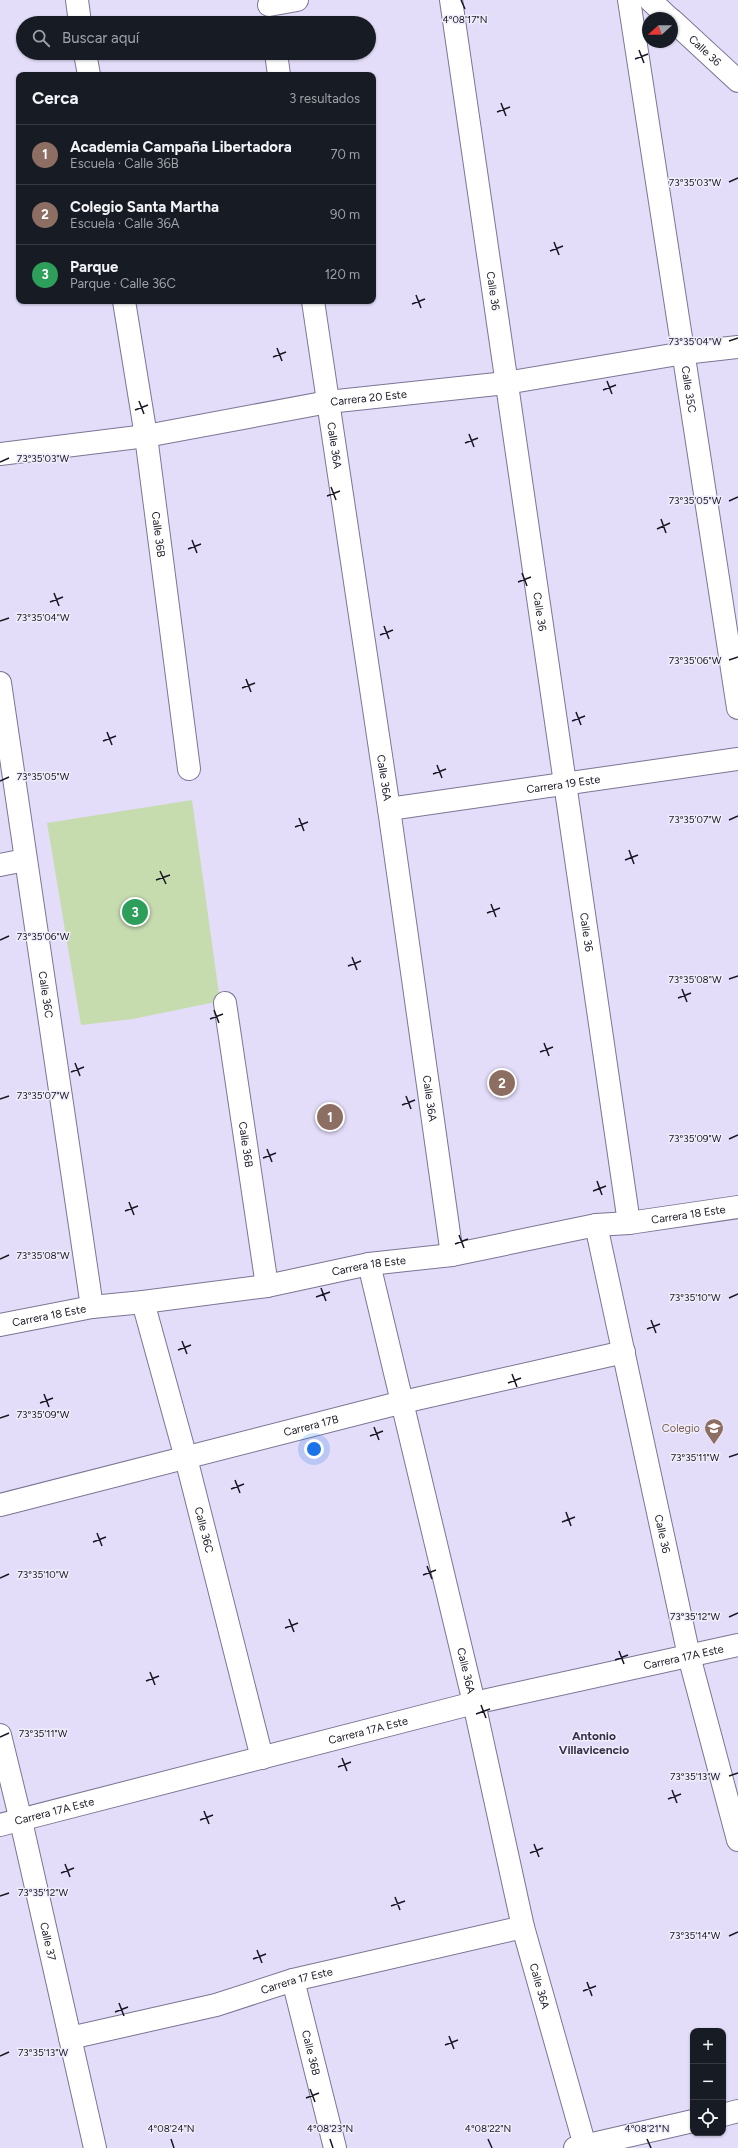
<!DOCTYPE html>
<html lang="es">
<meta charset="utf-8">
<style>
body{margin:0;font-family:Figtree,sans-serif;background:#242831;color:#f1f3f6}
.controls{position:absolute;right:12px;bottom:12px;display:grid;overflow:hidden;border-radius:8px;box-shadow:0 1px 3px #0004}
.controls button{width:36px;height:36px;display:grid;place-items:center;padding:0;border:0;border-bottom:1px solid #363941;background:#171b24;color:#f1f3f6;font:20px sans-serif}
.compass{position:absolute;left:642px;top:12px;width:36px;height:36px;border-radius:50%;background:#171b24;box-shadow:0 1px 3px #0004;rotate:249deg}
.you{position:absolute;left:314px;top:1449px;width:14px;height:14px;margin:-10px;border:3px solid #fff;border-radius:50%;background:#1a73e8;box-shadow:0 0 0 6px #1a73e833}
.badge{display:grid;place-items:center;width:26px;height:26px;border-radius:50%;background:#c799c8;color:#fff;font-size:13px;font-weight:700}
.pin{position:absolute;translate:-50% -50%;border:2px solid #fff;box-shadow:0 1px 4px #0006}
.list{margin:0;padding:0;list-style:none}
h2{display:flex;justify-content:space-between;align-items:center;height:52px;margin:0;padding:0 16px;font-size:17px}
h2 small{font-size:13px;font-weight:400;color:#9ea1a6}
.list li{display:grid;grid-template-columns:26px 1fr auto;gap:12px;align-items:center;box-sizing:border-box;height:60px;padding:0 16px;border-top:1px solid #363941}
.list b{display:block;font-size:15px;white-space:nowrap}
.list p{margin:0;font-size:13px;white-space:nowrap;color:#9ea1a6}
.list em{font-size:13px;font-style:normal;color:#9ea1a6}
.icon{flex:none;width:22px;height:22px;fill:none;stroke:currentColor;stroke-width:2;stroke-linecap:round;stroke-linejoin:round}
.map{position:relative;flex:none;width:738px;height:2148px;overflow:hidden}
.search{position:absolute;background:#171b24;box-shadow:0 1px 3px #0004;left:16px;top:16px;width:360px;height:44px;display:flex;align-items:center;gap:10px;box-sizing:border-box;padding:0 14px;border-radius:22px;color:#9ea1a6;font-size:15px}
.panel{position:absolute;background:#171b24;box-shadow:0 1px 3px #0004;left:16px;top:72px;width:360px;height:232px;border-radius:8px}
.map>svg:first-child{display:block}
.green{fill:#c6dcaf}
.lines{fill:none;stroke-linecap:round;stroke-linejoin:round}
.minor-casing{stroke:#7c7594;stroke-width:24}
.tertiary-casing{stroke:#7c7594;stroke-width:24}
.minor{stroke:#fff;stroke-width:22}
.tertiary{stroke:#fff;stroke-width:22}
.ticks{fill:none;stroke:#191723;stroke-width:1.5}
.labels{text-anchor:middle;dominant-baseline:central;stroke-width:3;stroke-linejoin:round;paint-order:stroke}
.street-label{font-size:11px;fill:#191723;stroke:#f0edfb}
.education-label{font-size:11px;fill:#785e54;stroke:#f0edfb;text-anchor:end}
.neighbourhood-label{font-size:12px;font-weight:bold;fill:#352e49;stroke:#f0edfb}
.ticks-label{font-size:10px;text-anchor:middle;fill:#191723;stroke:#f0edfb;stroke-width:3;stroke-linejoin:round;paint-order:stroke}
</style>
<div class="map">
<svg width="738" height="2148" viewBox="0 0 738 2148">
<rect width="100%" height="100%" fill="#e3ddf9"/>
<path class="green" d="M 192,800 L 220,1001 L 133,1019 L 81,1025 L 47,823 Z"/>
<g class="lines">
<defs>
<g id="minor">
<path d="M 77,0 L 80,23"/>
<path id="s1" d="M 451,0 L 629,1223"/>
<path id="s2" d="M 629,0 L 738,708"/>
<path d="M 650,0 L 669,18"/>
<path d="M 269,5 L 297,0"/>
<path id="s3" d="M 672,20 L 738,81"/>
<path d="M 85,53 L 89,75"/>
<path d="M 276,53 L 279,75"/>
<path id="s4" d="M 124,301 L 146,436 L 189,769"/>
<path id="s5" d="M 313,301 L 389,809 L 452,1255"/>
<path id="s6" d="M 0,454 L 146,436 L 328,402 L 506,383 L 684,353 L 738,347"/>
<path id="s7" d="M 0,683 L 92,1307"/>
<path id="s8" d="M 389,809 L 738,759"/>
<path d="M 0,865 L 25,860"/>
<path id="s9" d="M 225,1003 L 267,1286"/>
<path id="s10" d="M 596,1225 L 689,1656 L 738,1840"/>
<path id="s11" d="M 369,1264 L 474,1703 L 523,1927 L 585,2146"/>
<path id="s12" d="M 143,1302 L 186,1458 L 262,1758"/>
<path id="s13" d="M 0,1505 L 403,1402 L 624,1352"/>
<path id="s14" d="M 0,1735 L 21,1821 L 95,2148"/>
<path id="s15" d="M 0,1825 L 474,1703 L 738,1645"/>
<path id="s16" d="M 293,1980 L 335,2148"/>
<path id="s17" d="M 70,2038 L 216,2005 L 293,1980 L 523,1927"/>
<path d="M 723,2115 L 738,2111"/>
<path d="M 575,2148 L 693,2121"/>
</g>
<g id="tertiary">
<path id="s18" d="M 0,1325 L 92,1307 L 143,1302 L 267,1286 L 369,1264 L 452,1255 L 596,1225 L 629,1223 L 738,1207"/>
</g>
</defs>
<use href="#minor" class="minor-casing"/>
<use href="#tertiary" class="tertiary-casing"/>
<use href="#minor" class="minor"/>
<use href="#tertiary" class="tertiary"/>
</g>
<path class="ticks" d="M 461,0 L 465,9M 639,50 L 644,63M 635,59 L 648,54M 501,103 L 506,116M 497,112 L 510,107M 729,182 L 738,178M 554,242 L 559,255M 550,251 L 563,246M 416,295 L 421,308M 412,304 L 425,299M 729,341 L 738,338M 277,348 L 282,361M 273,357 L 286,352M 607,381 L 612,394M 603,390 L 616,385M 139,401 L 144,414M 135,410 L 148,405M 469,434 L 474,447M 465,443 L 478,438M 0,462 L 9,458M 331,487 L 336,500M 327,496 L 340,491M 729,501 L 738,497M 661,519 L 666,533M 657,529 L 670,523M 192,540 L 197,553M 188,549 L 201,544M 522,573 L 527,586M 518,582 L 531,577M 54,593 L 59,606M 50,602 L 63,597M 0,621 L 9,618M 384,626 L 389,639M 380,635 L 393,630M 729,660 L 738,657M 246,679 L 251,692M 242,688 L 255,683M 576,712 L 581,725M 572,721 L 585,716M 107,732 L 112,745M 103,741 L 116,736M 437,765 L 442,778M 433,774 L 446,769M 0,781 L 9,777M 299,818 L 304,831M 729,820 L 738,816M 295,827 L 308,822M 629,850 L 634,864M 625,860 L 638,855M 160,871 L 166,884M 156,880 L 170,875M 491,904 L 496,917M 487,913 L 500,908M 0,940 L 9,936M 352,957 L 357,970M 348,966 L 361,961M 729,979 L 738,976M 682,989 L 687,1002M 678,998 L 691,993M 214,1010 L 219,1023M 210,1019 L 223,1014M 544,1043 L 549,1056M 540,1052 L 553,1047M 75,1063 L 80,1076M 71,1072 L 84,1067M 406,1096 L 411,1109M 0,1099 L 9,1096M 402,1105 L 415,1100M 729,1139 L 738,1135M 267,1149 L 272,1162M 263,1158 L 276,1153M 597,1181 L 602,1195M 593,1191 L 606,1186M 129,1202 L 134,1215M 125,1211 L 138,1206M 459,1235 L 464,1248M 455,1244 L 468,1239M 0,1259 L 9,1255M 321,1288 L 326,1301M 316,1297 L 330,1292M 729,1298 L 738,1294M 651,1320 L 656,1333M 647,1329 L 660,1324M 182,1341 L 187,1354M 178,1350 L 191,1345M 512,1374 L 517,1387M 508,1383 L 521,1378M 44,1394 L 49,1407M 40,1403 L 53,1398M 0,1418 L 9,1415M 374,1427 L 379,1440M 370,1436 L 383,1431M 729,1457 L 738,1454M 235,1480 L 240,1493M 231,1489 L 244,1484M 566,1512 L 571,1526M 562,1522 L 575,1517M 97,1533 L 102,1546M 93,1542 L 106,1537M 427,1566 L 432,1579M 423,1575 L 436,1570M 0,1578 L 9,1574M 729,1617 L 738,1613M 289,1619 L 294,1632M 285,1628 L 298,1623M 619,1651 L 624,1664M 615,1660 L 628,1655M 150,1672 L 155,1685M 146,1681 L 159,1676M 481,1705 L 486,1718M 476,1714 L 490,1709M 0,1737 L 9,1733M 342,1758 L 347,1771M 338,1767 L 351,1762M 729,1776 L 738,1773M 672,1790 L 677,1803M 668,1799 L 681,1794M 204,1811 L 209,1824M 200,1820 L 213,1815M 534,1844 L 539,1857M 530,1853 L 543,1848M 65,1864 L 70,1877M 61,1873 L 74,1868M 0,1896 L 9,1893M 395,1897 L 400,1910M 391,1906 L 405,1901M 729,1936 L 738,1932M 257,1950 L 262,1963M 253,1959 L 266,1954M 587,1982 L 592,1996M 583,1991 L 596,1986M 119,2003 L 124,2016M 115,2012 L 128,2007M 449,2036 L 454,2049M 445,2045 L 458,2040M 0,2056 L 9,2052M 310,2089 L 315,2102M 306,2098 L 319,2093M 171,2139 L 174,2148M 330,2139 L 333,2148M 488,2139 L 492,2148M 647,2139 L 651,2148"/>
<defs>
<symbol id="school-pin" viewBox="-11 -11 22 30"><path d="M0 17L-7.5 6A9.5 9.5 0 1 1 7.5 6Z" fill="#8d6e63" stroke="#f0edfb"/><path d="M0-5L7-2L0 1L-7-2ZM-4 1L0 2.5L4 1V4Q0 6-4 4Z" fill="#fff"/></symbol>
</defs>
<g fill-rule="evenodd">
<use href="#school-pin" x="703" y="1417" width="22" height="30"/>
</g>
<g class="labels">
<g class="street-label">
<text stroke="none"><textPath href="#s3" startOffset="45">Calle 36</textPath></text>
<text stroke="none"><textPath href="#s1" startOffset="294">Calle 36</textPath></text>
<text stroke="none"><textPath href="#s2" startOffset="394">Calle 35C</textPath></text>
<text stroke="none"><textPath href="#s6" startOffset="373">Carrera 20 Este</textPath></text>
<text stroke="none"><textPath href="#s5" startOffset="146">Calle 36A</textPath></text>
<text stroke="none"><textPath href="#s4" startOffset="236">Calle 36B</textPath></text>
<text stroke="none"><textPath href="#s1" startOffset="618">Calle 36</textPath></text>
<text stroke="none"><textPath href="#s5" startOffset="482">Calle 36A</textPath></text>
<text stroke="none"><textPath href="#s8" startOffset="176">Carrera 19 Este</textPath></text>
<text stroke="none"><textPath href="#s1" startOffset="942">Calle 36</textPath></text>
<text stroke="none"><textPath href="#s7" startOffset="315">Calle 36C</textPath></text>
<text stroke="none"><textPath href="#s5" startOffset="806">Calle 36A</textPath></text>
<text stroke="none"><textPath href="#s9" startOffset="143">Calle 36B</textPath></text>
<text stroke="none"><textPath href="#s18" startOffset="698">Carrera 18 Este</textPath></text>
<text stroke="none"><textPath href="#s18" startOffset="374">Carrera 18 Este</textPath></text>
<text stroke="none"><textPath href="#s18" startOffset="50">Carrera 18 Este</textPath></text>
<text stroke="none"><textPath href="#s13" startOffset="321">Carrera 17B</textPath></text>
<text stroke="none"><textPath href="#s12" startOffset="236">Calle 36C</textPath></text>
<text stroke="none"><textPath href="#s10" startOffset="316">Calle 36</textPath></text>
<text stroke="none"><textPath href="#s15" startOffset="704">Carrera 17A Este</textPath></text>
<text stroke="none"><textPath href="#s11" startOffset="418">Calle 36A</textPath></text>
<text stroke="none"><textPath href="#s15" startOffset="380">Carrera 17A Este</textPath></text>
<text stroke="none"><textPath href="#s15" startOffset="56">Carrera 17A Este</textPath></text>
<text stroke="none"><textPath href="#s14" startOffset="212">Calle 37</textPath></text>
<text stroke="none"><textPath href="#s17" startOffset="234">Carrera 17 Este</textPath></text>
<text stroke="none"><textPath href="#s11" startOffset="742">Calle 36A</textPath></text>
<text stroke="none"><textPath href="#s16" startOffset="75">Calle 36B</textPath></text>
</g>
<g class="education-label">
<text x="700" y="1428">Colegio</text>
</g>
<g class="neighbourhood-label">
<text x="594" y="1736">Antonio<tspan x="594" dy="14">Villavicencio</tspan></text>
</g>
</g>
<g class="ticks-label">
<text x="465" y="23">4°08'17"N</text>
<text x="695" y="186">73°35'03"W</text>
<text x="695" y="345">73°35'04"W</text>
<text x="43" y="462">73°35'03"W</text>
<text x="695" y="504">73°35'05"W</text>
<text x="43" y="621">73°35'04"W</text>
<text x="695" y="664">73°35'06"W</text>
<text x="43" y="780">73°35'05"W</text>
<text x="695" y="823">73°35'07"W</text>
<text x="43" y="940">73°35'06"W</text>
<text x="695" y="983">73°35'08"W</text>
<text x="43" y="1099">73°35'07"W</text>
<text x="695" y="1142">73°35'09"W</text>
<text x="43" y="1259">73°35'08"W</text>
<text x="695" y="1301">73°35'10"W</text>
<text x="43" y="1418">73°35'09"W</text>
<text x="695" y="1461">73°35'11"W</text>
<text x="43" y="1578">73°35'10"W</text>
<text x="695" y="1620">73°35'12"W</text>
<text x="43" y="1737">73°35'11"W</text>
<text x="695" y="1780">73°35'13"W</text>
<text x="43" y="1896">73°35'12"W</text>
<text x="695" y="1939">73°35'14"W</text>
<text x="43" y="2056">73°35'13"W</text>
<text x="171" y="2132">4°08'24"N</text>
<text x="330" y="2132">4°08'23"N</text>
<text x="488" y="2132">4°08'22"N</text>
<text x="647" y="2132">4°08'21"N</text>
</g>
</svg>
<div class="controls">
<button>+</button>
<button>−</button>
<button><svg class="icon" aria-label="locate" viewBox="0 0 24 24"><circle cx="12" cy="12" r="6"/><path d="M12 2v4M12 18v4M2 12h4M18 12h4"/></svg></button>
</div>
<svg class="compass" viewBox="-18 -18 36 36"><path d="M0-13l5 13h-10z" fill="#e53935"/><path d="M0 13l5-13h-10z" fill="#9ea1a6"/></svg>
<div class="you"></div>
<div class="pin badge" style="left:330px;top:1117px;background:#8d6e63">1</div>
<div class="pin badge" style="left:502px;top:1083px;background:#8d6e63">2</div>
<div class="pin badge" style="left:135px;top:912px;background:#2e9e5b">3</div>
<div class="search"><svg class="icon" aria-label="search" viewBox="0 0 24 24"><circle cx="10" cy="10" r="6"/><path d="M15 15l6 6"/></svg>Buscar aquí</div>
<section class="panel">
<h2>Cerca<small>3 resultados</small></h2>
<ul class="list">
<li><span class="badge" style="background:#8d6e63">1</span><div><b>Academia Campaña Libertadora</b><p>Escuela · Calle 36B</p></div><em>70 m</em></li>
<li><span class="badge" style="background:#8d6e63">2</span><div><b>Colegio Santa Martha</b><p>Escuela · Calle 36A</p></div><em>90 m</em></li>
<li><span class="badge" style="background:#2e9e5b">3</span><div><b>Parque</b><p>Parque · Calle 36C</p></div><em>120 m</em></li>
</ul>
</section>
</div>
